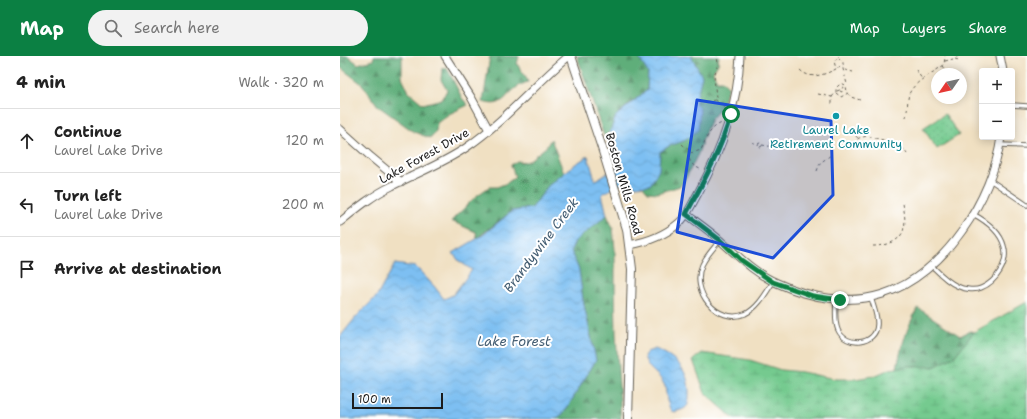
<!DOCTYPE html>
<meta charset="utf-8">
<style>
body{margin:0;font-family:"Shantell Sans",sans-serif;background:#f2f2f2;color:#222}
.controls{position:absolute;right:12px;top:12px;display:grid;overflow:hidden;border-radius:4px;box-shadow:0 2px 10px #0003}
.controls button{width:36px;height:36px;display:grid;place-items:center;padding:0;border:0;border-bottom:1px solid #e0e0e0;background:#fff;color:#222;font:20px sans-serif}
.compass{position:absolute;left:591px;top:12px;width:36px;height:36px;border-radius:50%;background:#fff;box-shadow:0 2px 10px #0003;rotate:236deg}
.scale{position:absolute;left:12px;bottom:10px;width:91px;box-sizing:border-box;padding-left:4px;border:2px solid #1c1c1c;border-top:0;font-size:11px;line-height:14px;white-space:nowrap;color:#1c1c1c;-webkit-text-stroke:3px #fff;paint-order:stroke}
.stop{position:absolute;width:12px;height:12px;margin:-9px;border:3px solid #0b8043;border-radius:50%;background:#fff}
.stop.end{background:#0b8043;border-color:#fff;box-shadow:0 1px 4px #0008}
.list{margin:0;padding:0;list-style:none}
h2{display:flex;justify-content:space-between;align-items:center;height:52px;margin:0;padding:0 16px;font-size:17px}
h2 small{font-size:13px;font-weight:400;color:#767676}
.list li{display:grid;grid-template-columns:26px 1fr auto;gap:12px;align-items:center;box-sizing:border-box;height:64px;padding:0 16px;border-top:1px solid #e0e0e0}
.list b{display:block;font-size:15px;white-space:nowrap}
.list p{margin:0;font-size:13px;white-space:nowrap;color:#767676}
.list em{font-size:13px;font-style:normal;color:#767676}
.icon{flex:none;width:22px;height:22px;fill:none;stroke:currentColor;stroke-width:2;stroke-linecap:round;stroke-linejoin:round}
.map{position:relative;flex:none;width:687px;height:363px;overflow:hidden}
header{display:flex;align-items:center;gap:24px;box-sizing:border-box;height:56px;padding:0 20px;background:#0b8043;color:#fff}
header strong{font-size:19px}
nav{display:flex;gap:22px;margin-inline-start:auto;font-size:14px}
.search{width:280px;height:36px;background:#f2f2f2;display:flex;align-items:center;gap:10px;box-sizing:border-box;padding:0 14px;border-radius:22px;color:#767676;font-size:15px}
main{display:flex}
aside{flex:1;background:#fff}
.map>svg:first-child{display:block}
.forest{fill:url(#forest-firs);stroke:#3e654b}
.wetland{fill:url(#wetland-marsh);stroke:#487356}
.garden{fill:url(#garden-dots);stroke:#487356}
.water{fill:url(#water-waves);stroke:#4c6e87}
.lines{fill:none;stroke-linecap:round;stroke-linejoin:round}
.service-casing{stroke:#666156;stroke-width:5.5}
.minor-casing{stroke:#666156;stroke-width:9}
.tertiary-casing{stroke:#666156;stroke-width:10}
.path{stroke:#666156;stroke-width:1;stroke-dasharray:3 3;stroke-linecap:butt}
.service{stroke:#fff;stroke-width:3.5}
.minor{stroke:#fff;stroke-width:7}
.tertiary{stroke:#fff;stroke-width:8}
.route{stroke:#0b8043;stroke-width:5}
.marked{fill:#1d4ed8;fill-opacity:0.2;stroke:#1d4ed8;stroke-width:3;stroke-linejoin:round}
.culture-dot{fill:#0f9aa8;stroke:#fff;stroke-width:1.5}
.labels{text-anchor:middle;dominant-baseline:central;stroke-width:4;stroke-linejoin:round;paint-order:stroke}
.culture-label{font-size:12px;fill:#0d838f;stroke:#fff}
.street-label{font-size:12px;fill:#1c1c1c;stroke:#fff}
.water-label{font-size:13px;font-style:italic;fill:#435d72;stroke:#fff}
</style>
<header>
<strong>Map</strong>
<div class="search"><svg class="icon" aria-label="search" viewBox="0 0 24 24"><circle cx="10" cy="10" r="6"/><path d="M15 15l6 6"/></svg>Search here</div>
<nav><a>Map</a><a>Layers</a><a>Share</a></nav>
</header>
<main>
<aside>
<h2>4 min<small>Walk · 320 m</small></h2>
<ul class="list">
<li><svg class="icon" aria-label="ahead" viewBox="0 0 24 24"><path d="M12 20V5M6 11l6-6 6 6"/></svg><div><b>Continue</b><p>Laurel Lake Drive</p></div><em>120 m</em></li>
<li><svg class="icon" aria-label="left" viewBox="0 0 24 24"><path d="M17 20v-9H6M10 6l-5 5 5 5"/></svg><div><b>Turn left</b><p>Laurel Lake Drive</p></div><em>200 m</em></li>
<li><svg class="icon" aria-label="arrive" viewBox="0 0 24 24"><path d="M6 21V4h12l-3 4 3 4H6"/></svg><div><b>Arrive at destination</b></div></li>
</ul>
</aside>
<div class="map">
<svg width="687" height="363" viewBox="0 0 687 363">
<defs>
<pattern id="forest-firs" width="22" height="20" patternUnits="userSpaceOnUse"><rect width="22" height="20" fill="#5fae7a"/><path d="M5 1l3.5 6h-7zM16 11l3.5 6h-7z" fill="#4e8d63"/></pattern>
<pattern id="wetland-marsh" width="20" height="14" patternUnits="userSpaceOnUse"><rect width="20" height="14" fill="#74ca8f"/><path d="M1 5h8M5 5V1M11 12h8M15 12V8" fill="none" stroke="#64ad7b"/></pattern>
<pattern id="garden-dots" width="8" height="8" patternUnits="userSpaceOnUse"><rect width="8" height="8" fill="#74ca8f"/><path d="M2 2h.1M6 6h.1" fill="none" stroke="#64ad7b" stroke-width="1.8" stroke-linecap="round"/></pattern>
<pattern id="water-waves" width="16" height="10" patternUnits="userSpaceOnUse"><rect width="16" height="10" fill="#7dbff2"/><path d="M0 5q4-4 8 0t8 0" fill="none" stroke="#6ba4cf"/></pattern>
</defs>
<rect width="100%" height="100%" fill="#fff"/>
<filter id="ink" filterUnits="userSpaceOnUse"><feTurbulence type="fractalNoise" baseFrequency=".025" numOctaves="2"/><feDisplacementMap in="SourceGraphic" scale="8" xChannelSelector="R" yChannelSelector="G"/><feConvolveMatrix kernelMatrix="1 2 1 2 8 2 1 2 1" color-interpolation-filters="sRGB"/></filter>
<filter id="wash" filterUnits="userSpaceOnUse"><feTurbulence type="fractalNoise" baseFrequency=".012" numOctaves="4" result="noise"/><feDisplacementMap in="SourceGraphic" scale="16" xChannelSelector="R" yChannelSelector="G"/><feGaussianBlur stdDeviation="0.9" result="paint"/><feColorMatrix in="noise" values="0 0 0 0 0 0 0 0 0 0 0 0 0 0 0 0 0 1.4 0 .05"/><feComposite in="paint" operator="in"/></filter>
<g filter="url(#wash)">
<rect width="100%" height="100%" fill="#f0e0c2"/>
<path class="forest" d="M 0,0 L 8,0 L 18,8 L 33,4 L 34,0 L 62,0 L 62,21 L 69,36 L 83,48 L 102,43 L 107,34 L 101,24 L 102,12 L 107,12 L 122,42 L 128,49 L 109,58 L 97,67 L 96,75 L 90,82 L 74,76 L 38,50 L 22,28 L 1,12 L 0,12 Z
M 150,0 L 179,0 L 177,8 L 186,21 L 188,26 C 185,27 182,28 179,30 C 165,38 164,53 143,46 Z
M 237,0 L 298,0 L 308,17 L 307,34 C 300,40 279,55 275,62 C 272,68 272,77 264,80 Z
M 351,0 L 379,0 L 378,8 L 373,16 L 377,24 L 382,24 L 389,31 L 379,54 L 371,63 L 366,74 L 358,98 L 344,126 L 340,130 L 318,137 L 308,136 L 302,129 L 310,129 L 319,114 L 320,96 L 329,90 L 344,85 L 362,20 Z
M 211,83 L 224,117 L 208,130 L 192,152 L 172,155 L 137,182 L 136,176 L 111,165 L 135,141 L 149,131 L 157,131 L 167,127 L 175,121 L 171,109 L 177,105 L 187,106 L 206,91 Z
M 267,159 L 273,172 L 275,194 L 275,224 L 276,278 L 281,363 L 216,363 L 224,357 L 256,304 L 243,244 L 239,214 L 231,195 L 235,185 Z
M 578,252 L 620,280 L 630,275 L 634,276 L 614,301 L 594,311 L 570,310 L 557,312 C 561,292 567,270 578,252 Z"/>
<path class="wetland" d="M 687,246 L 687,363 L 394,363 L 365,337 L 353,304 L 362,297 L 410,304 L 441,314 L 462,316 L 495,323 L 515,323 L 534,320 L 550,313 L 570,310 L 594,311 L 614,301 L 634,276 Z"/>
<path class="garden" d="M 605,58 L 619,79 L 597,93 L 583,72 Z"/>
<path class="water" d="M 298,0 L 351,0 L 362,20 L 355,47 L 360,53 L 358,74 L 344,85 L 329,90 L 320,96 L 319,114 L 310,129 L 295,130 L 285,126 L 262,138 L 267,159 L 235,185 L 231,195 L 239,214 L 243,244 L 256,304 L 224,357 L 216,363 L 0,363 L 0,281 L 16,261 L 37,240 L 55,208 L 76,211 L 94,230 L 104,243 L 113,239 L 132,214 L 119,205 L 113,197 L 143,179 L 172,155 L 192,152 L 208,130 L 234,109 L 248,100 L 255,124 L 279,110 L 270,76 L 276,60 L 307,34 L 308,17 Z
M 315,293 C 336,301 349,314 349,337 C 349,351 348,352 335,356 L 331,355 L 327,345 L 325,330 L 321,323 L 307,309 L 304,300 L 307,296 Z"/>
</g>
<g filter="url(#ink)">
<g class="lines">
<defs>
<path id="service" d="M 672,49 L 687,50
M 660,89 L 687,90
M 650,124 L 687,149
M 380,184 C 374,192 366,200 362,209 C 350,235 377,269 405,258 C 418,252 426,237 433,226
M 591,209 C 599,217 606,225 617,230 C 623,233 634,235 641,232 C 656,226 669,207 664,190 C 660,175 646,165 633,158
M 496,243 C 496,253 494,265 498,274 C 506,292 536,289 537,269 C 538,260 533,250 531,241"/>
<path id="minor" d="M 105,0 L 131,41 L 149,74
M 660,0 L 663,15
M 0,73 L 31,101 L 61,126
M 346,158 C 358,167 371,176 382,186 C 399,201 416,218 437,227 C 470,242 508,249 543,238 C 604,219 653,142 661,81
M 0,166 C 16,153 33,139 52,130 C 77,117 104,107 127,91 C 165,65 194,29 229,0
M 289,189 C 307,186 325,179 339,167 C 347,160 352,148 357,139 C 381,96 398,49 400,0"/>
<path id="tertiary" d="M 231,0 L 262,92 L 287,173 L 292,213 L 288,363"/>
</defs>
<use href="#service" class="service-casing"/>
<use href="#minor" class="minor-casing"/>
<use href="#tertiary" class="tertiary-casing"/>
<path class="path" d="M 499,2 L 503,6 L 503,13 L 507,28 L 506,29
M 615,3 L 619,4
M 605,5 L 613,3 L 618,0
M 603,10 L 609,18
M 497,12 L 503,11
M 460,14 C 470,24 484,19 496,13 L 494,5 L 499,1 L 498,0
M 505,14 L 513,16
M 576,14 L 582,23
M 497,35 L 502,33 L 504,29
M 500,35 L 502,36 L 502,33
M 496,37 L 501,41 L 508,37
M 478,38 L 492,41 L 492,48
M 492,41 L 496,36 L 496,32 L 499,29 L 504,28 L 506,30 L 507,36 L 511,41 L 520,44
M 375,44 L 382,48 L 385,52
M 366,46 L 375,44 L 376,42 L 374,20 L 378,8 L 377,0
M 566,61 C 568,53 567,45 569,38 C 574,26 591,18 601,11 L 604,9 L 605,0
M 511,76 L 518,82
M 412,86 L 417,88
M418 89a2 2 0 1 1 4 0a2 2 0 1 1-4 0Z
M 513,87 L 519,82 L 527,80 L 560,88 L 567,98
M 342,88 L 352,97 L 361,94 C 366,83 369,72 382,67
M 422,89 L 434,91
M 352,98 L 349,101 C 350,109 356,111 362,114
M 477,115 L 480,107 L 491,99
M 533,190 C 546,190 561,186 564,172 C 566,165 564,155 563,147"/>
<use href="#service" class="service"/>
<use href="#minor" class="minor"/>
<use href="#tertiary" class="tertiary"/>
</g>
</g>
<g class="lines" filter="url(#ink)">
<path class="route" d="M 391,58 C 381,94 364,125 346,158 L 380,184 L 401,204 L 433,226 L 473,240 L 500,244"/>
</g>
<path class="marked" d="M 357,44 L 491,65 L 493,139 L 433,202 L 337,176 Z"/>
<circle class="culture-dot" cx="496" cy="60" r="4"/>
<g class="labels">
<g class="culture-label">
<text x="496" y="74">Laurel Lake<tspan x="496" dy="14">Retirement Community</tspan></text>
</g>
<g class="street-label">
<text transform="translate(84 100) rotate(-29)">Lake Forest Drive</text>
<text transform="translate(284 128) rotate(74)">Boston Mills Road</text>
</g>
<g class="water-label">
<text transform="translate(201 189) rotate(-53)">Brandywine Creek</text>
<text x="174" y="285">Lake Forest</text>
</g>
</g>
</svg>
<div class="controls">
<button>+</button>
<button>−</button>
</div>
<svg class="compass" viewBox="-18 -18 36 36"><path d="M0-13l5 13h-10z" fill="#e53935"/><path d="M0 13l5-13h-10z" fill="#767676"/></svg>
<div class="scale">100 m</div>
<div class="stop" style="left:391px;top:58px"></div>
<div class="stop end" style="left:500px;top:244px"></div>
</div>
</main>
